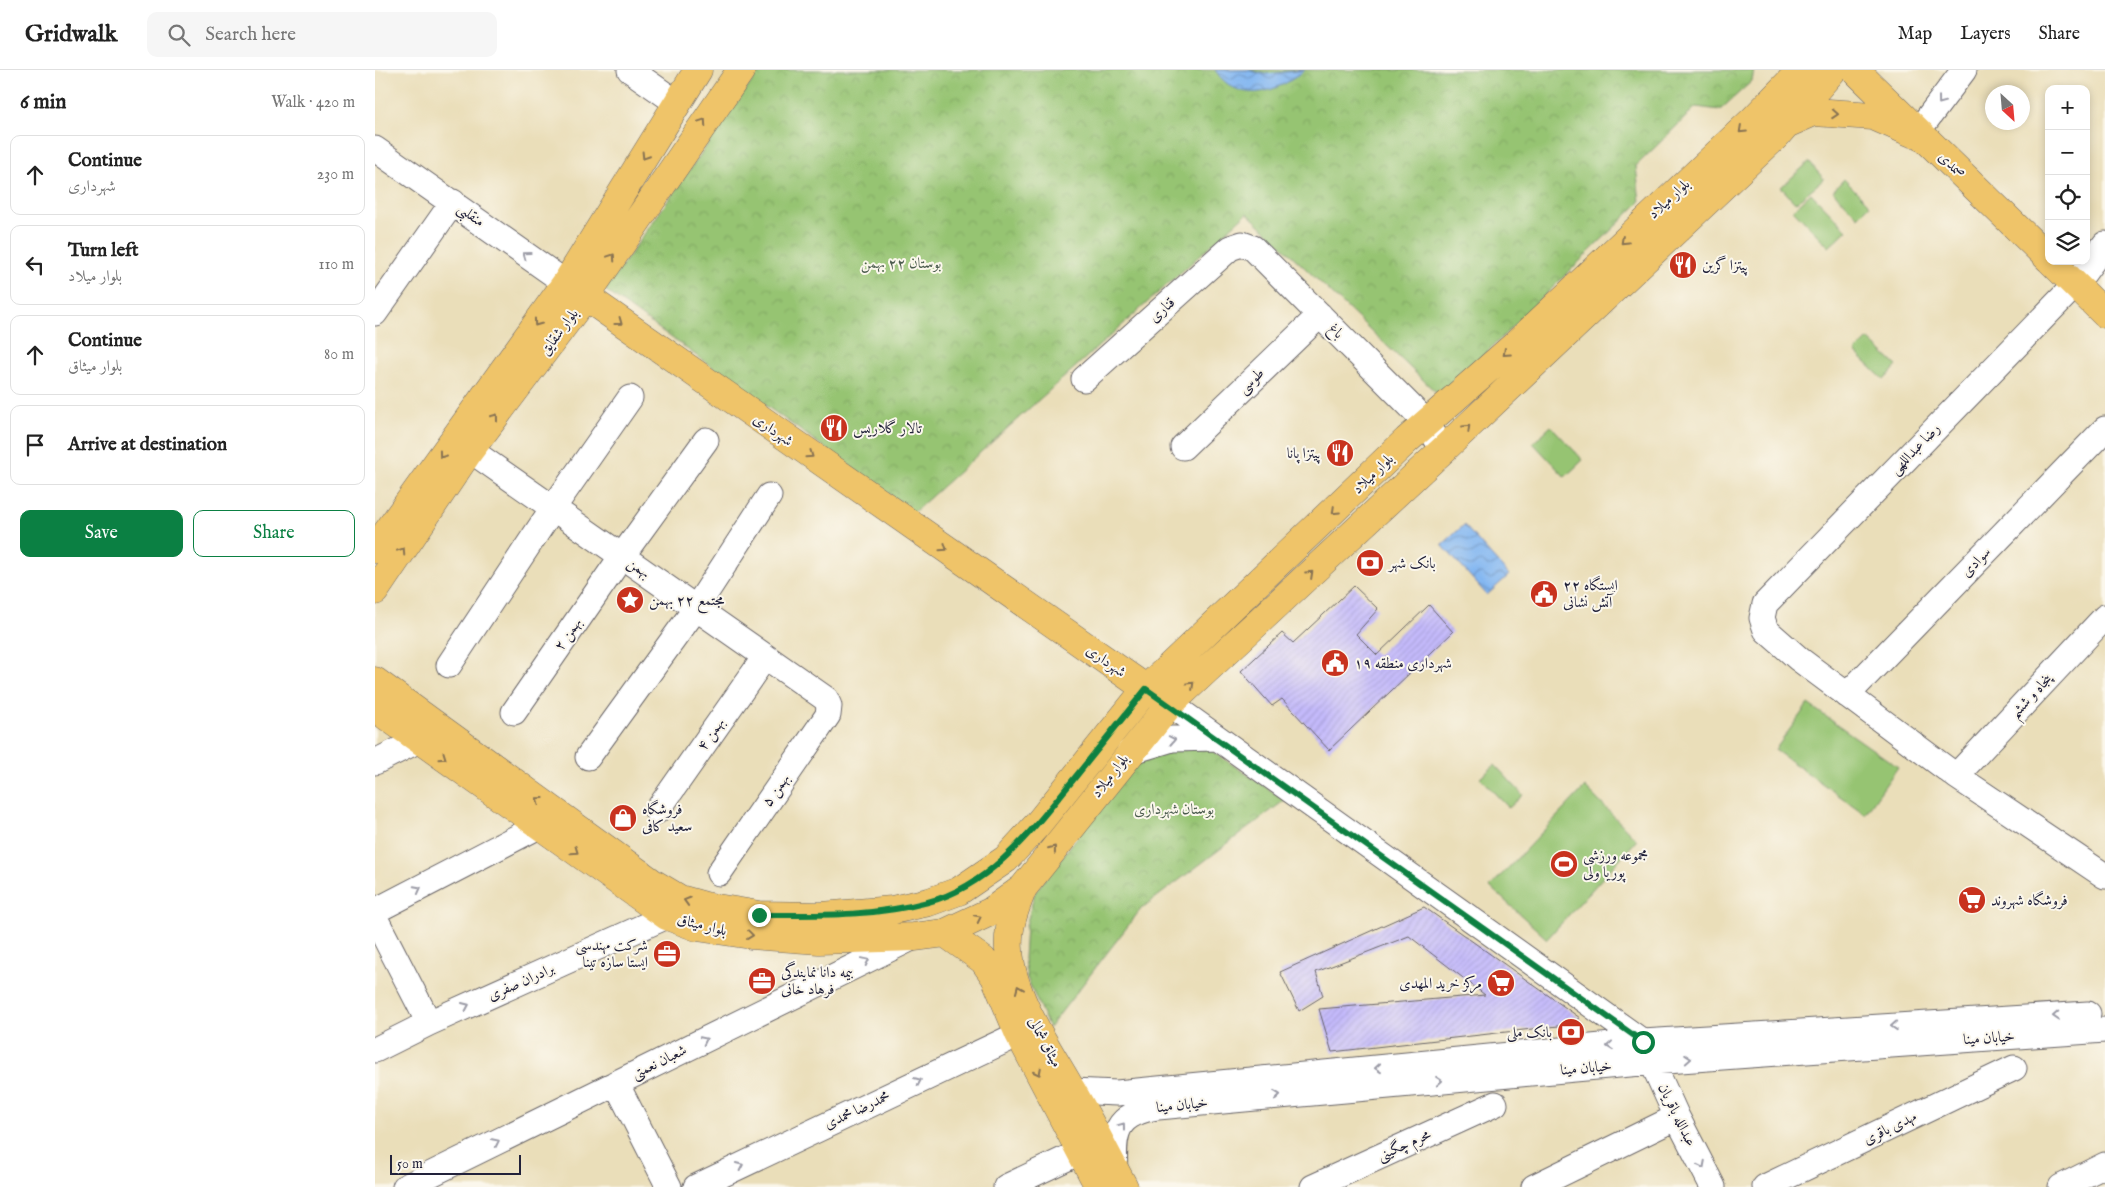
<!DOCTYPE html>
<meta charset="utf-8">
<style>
body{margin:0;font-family:"IM FELL English",Amiri,serif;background:#f6f6f6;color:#222}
.controls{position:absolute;right:15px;top:15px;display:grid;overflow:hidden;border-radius:10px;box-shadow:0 2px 8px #0003}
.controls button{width:45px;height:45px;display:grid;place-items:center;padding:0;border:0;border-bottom:1px solid #e0e0e0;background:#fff;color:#222;font:25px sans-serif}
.compass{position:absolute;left:1610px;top:15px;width:45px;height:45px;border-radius:50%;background:#fff;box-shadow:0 2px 8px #0003;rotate:154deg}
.scale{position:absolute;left:15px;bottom:12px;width:131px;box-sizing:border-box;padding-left:5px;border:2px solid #22223b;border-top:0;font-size:14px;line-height:18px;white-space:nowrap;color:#22223b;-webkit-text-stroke:4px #fbf7ec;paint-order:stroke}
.stop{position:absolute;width:15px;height:15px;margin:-11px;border:4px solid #0b8043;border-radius:50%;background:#fff}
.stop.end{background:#0b8043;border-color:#fff;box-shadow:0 1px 5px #0008}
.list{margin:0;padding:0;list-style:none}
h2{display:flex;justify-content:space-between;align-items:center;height:65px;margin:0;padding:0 20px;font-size:21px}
h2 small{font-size:16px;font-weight:400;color:#767676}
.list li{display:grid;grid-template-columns:32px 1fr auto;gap:15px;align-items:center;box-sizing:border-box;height:80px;margin:0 10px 10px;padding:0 10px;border:1px solid #e0e0e0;border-radius:10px}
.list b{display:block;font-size:19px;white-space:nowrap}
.list p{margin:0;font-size:16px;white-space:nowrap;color:#767676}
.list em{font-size:16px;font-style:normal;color:#767676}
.actions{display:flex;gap:10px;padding:15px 20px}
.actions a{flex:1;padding:11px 0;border:1px solid #0b8043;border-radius:10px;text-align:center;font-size:18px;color:#0b8043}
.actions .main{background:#0b8043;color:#fff}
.icon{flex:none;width:28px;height:28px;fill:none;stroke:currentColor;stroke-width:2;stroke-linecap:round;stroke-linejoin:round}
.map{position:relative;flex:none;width:1730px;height:1117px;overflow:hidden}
header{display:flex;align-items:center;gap:30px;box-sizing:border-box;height:70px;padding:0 25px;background:#fff;border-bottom:1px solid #e0e0e0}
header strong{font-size:24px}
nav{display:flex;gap:28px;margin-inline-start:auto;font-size:18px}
.search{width:350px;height:45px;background:#f6f6f6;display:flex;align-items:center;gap:12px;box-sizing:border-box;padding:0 18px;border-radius:10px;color:#767676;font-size:19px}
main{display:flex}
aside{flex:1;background:#fff}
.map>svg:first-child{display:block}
.green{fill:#96c472;stroke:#5c7356}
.park{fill:url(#park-crowns);stroke:#5c7356}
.water{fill:url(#water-waves);stroke:#536c96}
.building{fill:url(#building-hatch)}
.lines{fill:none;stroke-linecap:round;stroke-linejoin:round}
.minor-casing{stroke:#686467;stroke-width:27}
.major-casing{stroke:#686467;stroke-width:29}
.minor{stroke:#fff;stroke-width:25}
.major{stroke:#efc469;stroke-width:28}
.oneway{stroke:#9c9ca7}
.oneway2{stroke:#887352}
.route{stroke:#0b8043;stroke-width:6}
.labels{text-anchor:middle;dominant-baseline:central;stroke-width:4;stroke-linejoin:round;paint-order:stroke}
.street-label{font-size:15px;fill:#22223b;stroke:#fbf7ec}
.park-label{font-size:15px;fill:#4b5b4e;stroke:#fbf7ec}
.poi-label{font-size:15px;fill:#22223b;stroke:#fbf7ec;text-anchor:start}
</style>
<header>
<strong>Gridwalk</strong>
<div class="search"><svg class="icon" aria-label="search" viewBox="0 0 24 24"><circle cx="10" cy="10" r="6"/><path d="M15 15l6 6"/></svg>Search here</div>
<nav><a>Map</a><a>Layers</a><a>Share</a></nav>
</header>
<main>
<aside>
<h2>6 min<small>Walk · 420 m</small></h2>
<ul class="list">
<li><svg class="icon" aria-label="ahead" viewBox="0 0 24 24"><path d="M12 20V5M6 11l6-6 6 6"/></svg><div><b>Continue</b><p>شهرداری</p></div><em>230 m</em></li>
<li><svg class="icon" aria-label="left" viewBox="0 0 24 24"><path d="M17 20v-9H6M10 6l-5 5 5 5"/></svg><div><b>Turn left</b><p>بلوار میلاد</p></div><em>110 m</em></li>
<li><svg class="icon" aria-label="ahead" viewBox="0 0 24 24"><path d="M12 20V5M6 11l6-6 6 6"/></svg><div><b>Continue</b><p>بلوار میثاق</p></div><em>80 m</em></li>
<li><svg class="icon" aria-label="arrive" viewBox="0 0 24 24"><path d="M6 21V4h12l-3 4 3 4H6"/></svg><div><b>Arrive at destination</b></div></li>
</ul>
<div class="actions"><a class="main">Save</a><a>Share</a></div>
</aside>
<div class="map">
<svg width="1730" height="1117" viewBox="0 0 1730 1117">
<defs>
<pattern id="park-crowns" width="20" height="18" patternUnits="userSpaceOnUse" patternTransform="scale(1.25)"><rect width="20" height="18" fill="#96c472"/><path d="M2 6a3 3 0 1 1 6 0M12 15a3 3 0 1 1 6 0" fill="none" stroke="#81a864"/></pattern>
<pattern id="water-waves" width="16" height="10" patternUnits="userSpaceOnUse" patternTransform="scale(1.25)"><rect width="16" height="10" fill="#84b7f1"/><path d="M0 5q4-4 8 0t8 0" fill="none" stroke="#6c94c4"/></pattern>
<pattern id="building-hatch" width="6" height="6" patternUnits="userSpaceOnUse" patternTransform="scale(1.25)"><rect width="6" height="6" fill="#c4bafb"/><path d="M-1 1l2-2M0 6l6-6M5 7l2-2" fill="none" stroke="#a8a0d8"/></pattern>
</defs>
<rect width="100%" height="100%" fill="#fbf7ec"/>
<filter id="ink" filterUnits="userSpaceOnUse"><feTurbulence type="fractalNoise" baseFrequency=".02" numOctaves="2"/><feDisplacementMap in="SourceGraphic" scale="10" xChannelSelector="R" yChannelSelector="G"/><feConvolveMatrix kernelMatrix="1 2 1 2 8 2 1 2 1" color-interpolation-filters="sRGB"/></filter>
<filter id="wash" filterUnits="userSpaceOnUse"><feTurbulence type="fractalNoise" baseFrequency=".0096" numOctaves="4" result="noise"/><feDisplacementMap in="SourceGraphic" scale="20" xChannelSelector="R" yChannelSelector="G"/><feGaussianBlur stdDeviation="1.12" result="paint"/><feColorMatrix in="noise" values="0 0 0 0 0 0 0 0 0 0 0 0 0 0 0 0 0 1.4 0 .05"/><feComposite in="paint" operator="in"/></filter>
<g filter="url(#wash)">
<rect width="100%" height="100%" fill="#eadeb9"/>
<path class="green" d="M 1434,92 L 1449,109 L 1420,133 L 1406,117 Z
M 1469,109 L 1495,135 L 1483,147 L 1458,121 Z
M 1436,123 L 1472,160 L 1454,177 L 1418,140 Z
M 1493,269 L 1522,296 L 1509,310 L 1480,282 Z
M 1176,356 L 1208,390 L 1190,407 L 1158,373 Z
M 1433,634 L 1523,697 L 1490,744 L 1400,680 Z
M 1120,695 L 1148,725 L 1134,738 L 1105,708 Z
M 1210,717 L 1262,770 L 1172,869 L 1115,817 Z"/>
<path class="park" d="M 385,0 L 1379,0 L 1377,11 L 1345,40 L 1321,37 L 1261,96 L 1265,132 L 1066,327 L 872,143 L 539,442 L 230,220 Z
M 796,677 L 831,677 L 910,730 L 766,839 L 674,958 L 652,908 L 649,889 L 651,856 L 660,822 L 764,687 Z"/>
<path class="water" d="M 840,0 L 872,0 L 890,4 L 930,0 C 902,23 864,36 840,0 Z
M 1089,455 L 1134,505 L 1112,525 L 1067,475 Z"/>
<g id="blocks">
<path class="building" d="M 979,516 L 1003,539 L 981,564 L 1002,585 L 1054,535 L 1078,562 L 954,680 L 907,629 L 897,636 L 866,601 L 907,563 L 918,573 Z
M 1049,837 L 1205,948 L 1192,955 L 957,982 L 944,939 L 1110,925 L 1034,866 L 941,902 L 948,926 L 924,941 L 905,902 Z"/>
</g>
</g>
<g filter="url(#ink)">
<use href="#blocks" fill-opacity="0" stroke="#686467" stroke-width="1"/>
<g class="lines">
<defs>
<path id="minor" d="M 255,0 L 302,33
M 1543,61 L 1589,0
M 0,79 L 191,213
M 1730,174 L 1700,215 L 1390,534 L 1387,548 L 1391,560 L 1424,589 L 1581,706 L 1730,806
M 0,243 L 78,132
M 709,309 L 855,178 L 867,174 L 878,178 L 1052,353 L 1068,380
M 808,377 L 945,245
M 95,380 L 451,629 L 454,636 L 453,645 L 344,803
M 74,595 L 178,438 L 255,328
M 1472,625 L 1730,359
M 795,634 L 1268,972 L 1302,1047 L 1338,1117
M 139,642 L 247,486 L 331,370
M 754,682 L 797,669 L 841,668
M 213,687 L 321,538 L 394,426
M 0,692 L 44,670
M 1581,706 L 1730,547
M 282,741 L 390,587
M 0,841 L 164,756
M 0,848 L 54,953
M 0,980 L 54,953 L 292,846
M 241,1013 L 294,1117
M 697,1021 L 742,1023 L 1268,972 L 1713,944
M 740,1102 C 738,1063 739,1044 783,1037 L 1277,992 L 1730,960
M 30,1117 L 539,867
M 321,1117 L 644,964
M 631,1117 L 705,1082
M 938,1117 L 1120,1034
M 1159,1117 L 1302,1047
M 1390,1117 L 1639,998
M 1686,1117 L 1730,1095"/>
<path id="major" d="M 1480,0 L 1674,189
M 1414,53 L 1439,42 L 1498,46 L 1537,63
M 1676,191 L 1730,244
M 191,213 L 786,629
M 0,479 L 191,213 L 323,0
M 0,521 L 95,380 L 210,227 L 366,0
M 0,611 L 278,813 L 305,829 L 330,836 L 384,845 L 447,846 L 517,840 L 554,832 L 584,821 L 631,789 L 662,755 L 771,619 L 1032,370 L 1139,276 L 1379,49 L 1426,0
M 0,638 L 292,846 L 322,857 L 376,865 L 444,870 L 539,867 L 570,863 L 615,842 L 648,818 L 795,634 L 1068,380 L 1401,66 L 1458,0
M 648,818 C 640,838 632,858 634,880 C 637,928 673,978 696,1019 C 715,1051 731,1084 749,1117
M 570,863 L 608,890 L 620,907 L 644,964 L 724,1117"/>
</defs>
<use href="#minor" class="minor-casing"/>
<use href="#major" class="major-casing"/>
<use href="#minor" class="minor"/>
<use href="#major" class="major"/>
</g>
<defs><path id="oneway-chevron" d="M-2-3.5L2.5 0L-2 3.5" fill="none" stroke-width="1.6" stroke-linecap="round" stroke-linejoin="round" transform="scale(1.25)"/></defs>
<g class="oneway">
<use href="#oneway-chevron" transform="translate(1566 31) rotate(127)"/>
<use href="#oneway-chevron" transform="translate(151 185) rotate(-144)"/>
<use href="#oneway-chevron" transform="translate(797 670) rotate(-11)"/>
<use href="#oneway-chevron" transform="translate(43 819) rotate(-28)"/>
<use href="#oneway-chevron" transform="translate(491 891) rotate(-26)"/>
<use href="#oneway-chevron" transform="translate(91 936) rotate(-24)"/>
<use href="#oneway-chevron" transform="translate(1681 946) rotate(177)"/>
<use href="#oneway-chevron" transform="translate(1519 956) rotate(176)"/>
<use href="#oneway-chevron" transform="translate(329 970) rotate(-26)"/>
<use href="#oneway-chevron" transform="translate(1235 976) rotate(174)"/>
<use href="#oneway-chevron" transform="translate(1313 989) rotate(-4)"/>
<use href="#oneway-chevron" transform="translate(1003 998) rotate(175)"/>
<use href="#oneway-chevron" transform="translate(543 1011) rotate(-25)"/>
<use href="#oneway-chevron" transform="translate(1064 1011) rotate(-5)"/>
<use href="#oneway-chevron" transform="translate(902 1025) rotate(-6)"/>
<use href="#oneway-chevron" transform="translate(747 1056) rotate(-53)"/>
<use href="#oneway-chevron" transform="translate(121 1072) rotate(-26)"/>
<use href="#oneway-chevron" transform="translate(1327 1095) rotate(63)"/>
<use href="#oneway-chevron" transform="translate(365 1096) rotate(-25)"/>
</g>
<g class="oneway2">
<use href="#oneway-chevron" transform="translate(1460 44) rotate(4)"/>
<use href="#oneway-chevron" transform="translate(328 52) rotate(-56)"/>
<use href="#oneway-chevron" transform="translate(1367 60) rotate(137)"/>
<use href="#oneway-chevron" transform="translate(270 86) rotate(122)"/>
<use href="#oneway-chevron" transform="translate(1249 171) rotate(137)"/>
<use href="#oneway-chevron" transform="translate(237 187) rotate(-56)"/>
<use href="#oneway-chevron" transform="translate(244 252) rotate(36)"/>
<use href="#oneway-chevron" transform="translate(162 253) rotate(126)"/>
<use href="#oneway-chevron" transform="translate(1131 283) rotate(138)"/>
<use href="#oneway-chevron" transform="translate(120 347) rotate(-53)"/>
<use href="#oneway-chevron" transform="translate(1092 358) rotate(-44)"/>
<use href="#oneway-chevron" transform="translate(67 385) rotate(126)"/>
<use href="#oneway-chevron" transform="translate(435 385) rotate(35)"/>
<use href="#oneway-chevron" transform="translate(960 441) rotate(136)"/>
<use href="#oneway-chevron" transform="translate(569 478) rotate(35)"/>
<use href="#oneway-chevron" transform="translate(27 481) rotate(-56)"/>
<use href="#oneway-chevron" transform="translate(935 504) rotate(-43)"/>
<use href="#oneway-chevron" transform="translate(816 615) rotate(-43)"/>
<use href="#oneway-chevron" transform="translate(68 687) rotate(35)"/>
<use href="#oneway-chevron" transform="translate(164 730) rotate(-144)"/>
<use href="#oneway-chevron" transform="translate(678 779) rotate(-52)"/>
<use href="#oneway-chevron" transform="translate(200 781) rotate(35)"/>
<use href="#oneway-chevron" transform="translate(312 831) rotate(-163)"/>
<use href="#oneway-chevron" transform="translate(603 848) rotate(-26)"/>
<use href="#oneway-chevron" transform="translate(375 865) rotate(7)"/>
<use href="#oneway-chevron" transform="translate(644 919) rotate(-113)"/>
<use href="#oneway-chevron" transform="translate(663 1002) rotate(63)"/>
</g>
</g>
<g class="lines" filter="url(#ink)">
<path class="route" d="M 384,845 C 440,845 498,847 553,832 C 617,815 658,759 698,710 C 722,680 747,649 771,619 L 1268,972"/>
</g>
<defs>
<symbol id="restaurant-disc" viewBox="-11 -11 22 22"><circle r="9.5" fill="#c8321e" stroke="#fbf7ec"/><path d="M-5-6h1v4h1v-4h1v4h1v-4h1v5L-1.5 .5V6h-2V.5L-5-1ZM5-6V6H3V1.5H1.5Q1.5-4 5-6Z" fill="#fff"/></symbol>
<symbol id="bank-disc" viewBox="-11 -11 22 22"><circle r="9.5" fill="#c8321e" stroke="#fbf7ec"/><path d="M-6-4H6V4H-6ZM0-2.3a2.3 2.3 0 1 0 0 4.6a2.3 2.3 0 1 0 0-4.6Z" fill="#fff"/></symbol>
<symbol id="civic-disc" viewBox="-11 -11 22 22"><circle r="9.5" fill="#c8321e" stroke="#fbf7ec"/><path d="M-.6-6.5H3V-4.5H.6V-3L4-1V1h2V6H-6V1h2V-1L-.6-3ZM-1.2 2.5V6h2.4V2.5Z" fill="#fff"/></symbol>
<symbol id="sight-disc" viewBox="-11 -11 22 22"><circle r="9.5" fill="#c8321e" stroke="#fbf7ec"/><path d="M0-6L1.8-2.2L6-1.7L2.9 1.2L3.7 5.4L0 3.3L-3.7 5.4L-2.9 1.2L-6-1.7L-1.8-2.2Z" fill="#fff"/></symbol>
<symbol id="shop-disc" viewBox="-11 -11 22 22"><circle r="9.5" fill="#c8321e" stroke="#fbf7ec"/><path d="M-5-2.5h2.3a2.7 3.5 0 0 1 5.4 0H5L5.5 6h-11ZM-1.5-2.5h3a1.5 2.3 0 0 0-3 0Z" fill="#fff"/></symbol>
<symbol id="stadium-disc" viewBox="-11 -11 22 22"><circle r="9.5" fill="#c8321e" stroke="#fbf7ec"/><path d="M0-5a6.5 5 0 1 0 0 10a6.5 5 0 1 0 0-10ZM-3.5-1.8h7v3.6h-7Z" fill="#fff"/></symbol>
<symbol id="supermarket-disc" viewBox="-11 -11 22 22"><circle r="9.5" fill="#c8321e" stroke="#fbf7ec"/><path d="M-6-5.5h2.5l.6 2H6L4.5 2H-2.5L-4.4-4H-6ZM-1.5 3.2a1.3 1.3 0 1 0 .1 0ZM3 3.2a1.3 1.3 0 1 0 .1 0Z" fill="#fff"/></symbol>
<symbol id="office-disc" viewBox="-11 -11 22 22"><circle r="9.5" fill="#c8321e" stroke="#fbf7ec"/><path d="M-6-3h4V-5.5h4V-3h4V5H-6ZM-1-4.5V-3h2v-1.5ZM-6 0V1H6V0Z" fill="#fff"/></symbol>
</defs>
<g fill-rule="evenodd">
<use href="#restaurant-disc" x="1292" y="179" width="32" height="32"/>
<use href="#restaurant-disc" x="443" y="342" width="32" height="32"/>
<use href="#restaurant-disc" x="949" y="367" width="32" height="32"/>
<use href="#bank-disc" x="979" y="477" width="32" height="32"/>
<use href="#civic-disc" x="1153" y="508" width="32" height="32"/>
<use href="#sight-disc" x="239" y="514" width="32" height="32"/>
<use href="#civic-disc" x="944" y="577" width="32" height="32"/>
<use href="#shop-disc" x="232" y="732" width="32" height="32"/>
<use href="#stadium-disc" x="1173" y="778" width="32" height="32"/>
<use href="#supermarket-disc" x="1581" y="814" width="32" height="32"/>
<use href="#office-disc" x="276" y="868" width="32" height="32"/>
<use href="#office-disc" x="371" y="895" width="32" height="32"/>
<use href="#supermarket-disc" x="1110" y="897" width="32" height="32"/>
<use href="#bank-disc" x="1180" y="946" width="32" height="32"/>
</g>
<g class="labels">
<g class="street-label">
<text transform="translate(1577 95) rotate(44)">صمدی</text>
<text transform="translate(1294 129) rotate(-43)">بلوار میلاد</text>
<text transform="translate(96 145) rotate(36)">منقلبی</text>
<text transform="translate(787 240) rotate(-42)">قناری</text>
<text transform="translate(961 261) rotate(45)">باغ</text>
<text transform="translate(184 262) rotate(-53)">بلوار شقایق</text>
<text transform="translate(876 311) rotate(-44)">طوسی</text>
<text transform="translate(398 360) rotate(35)">شهرداری</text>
<text transform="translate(1540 379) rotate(-46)">رضا عبداللهی</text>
<text transform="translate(998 404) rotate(-44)">بلوار میلاد</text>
<text transform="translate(1601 492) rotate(-46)">سوادی</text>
<text transform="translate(264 498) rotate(35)">بهمن</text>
<text transform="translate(193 564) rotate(-55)">بهمن ۲</text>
<text transform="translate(731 591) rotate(35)">شهرداری</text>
<text transform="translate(1656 626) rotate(-47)">پنجاه و ششم</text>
<text transform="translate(336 664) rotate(-55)">بهمن ۴</text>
<text transform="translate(735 706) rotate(-52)">بلوار میلاد</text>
<text transform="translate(401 720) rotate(-55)">بهمن ۵</text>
<text transform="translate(327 855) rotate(14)">بلوار میثاق</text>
<text transform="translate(146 912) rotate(-24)">برادران صفری</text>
<text transform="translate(1614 968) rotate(-4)">خیابان مینا</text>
<text transform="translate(670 972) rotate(62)">میثاق شمالی</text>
<text transform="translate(284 992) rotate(-26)">شعبان نعمتی</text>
<text transform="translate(1211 998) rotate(-5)">خیابان مینا</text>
<text transform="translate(807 1035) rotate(-6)">خیابان مینا</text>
<text transform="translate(482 1040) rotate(-25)">محمدرضا محمدی</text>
<text transform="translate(1302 1045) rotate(64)">عبدالله باقریان</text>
<text transform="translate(1515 1058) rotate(-26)">مهدی باقری</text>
<text transform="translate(1029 1075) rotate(-24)">محرم چگینی</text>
</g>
<g class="park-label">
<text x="526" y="193">بوستان ۲۲ بهمن</text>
<text x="799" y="739">بوستان شهرداری</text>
</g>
<g class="poi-label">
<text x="1327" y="195">پیتزا گرین</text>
<text x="478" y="358">تالار گلاریس</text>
<text x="946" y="383" text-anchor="end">پیتزا پانا</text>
<text x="1014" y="493">بانک شهر</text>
<text x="1188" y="515">ایستگاه ۲۲<tspan x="1188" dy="17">آتش نشانی</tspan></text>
<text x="274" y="530">مجتمع ۲۲ بهمن</text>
<text x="979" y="593">شهرداری منطقه ۱۹</text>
<text x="267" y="739">فروشگاه<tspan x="267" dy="17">سعید کافی</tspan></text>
<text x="1208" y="785">مجموعه ورزشی<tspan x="1208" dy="17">پوریا ولی</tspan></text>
<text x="1616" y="830">فروشگاه شهروند</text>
<text x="273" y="875" text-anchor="end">شرکت مهندسی<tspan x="273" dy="17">ایستا سازه تینا</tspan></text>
<text x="406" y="902">بیمه دانا نمایندگی<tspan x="406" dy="17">فرهاد خانی</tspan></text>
<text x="1107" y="913" text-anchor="end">مرکز خرید المهدی</text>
<text x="1177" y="962" text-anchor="end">بانک ملی</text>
</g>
</g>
</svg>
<div class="controls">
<button>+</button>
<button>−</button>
<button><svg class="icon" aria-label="locate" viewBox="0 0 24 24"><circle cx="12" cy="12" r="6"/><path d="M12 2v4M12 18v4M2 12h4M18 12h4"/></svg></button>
<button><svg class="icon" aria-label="layers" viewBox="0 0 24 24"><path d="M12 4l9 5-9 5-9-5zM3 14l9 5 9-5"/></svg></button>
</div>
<svg class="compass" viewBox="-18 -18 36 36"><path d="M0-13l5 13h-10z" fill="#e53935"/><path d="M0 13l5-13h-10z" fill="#767676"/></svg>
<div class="scale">50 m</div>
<div class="stop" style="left:1268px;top:972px"></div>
<div class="stop end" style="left:384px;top:845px"></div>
</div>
</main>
